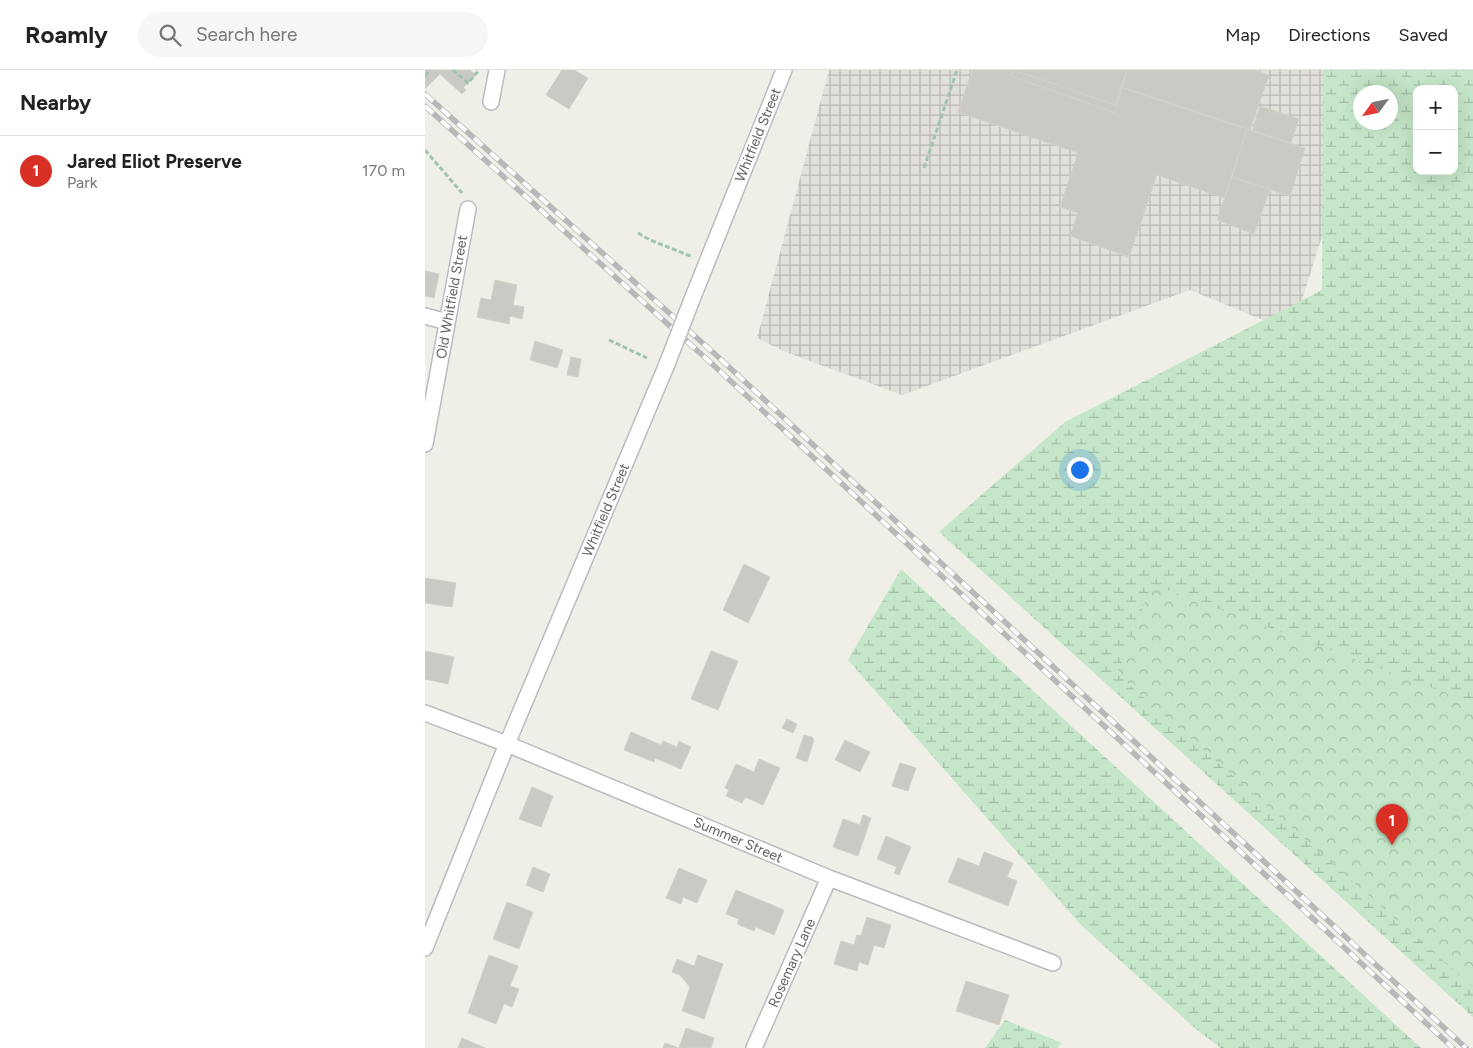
<!DOCTYPE html>
<meta charset="utf-8">
<style>
body{margin:0;font-family:Figtree,sans-serif;background:#f6f6f6;color:#222}
.controls{position:absolute;right:15px;top:15px;display:grid;overflow:hidden;border-radius:10px;box-shadow:0 5px 20px #0002}
.controls button{width:45px;height:45px;display:grid;place-items:center;padding:0;border:0;border-bottom:1px solid #e0e0e0;background:#fff;color:#222;font:25px sans-serif}
.compass{position:absolute;left:928px;top:15px;width:45px;height:45px;border-radius:50%;background:#fff;box-shadow:0 5px 20px #0002;rotate:237deg}
.you{position:absolute;left:654px;top:399px;width:18px;height:18px;margin:-12px;border:4px solid #fff;border-radius:50%;background:#1a73e8;box-shadow:0 0 0 8px #1a73e833}
.badge{display:grid;place-items:center;width:32px;height:32px;border-radius:50%;background:#d93025;color:#fff;font-size:16px;font-weight:700}
.pin{position:absolute;translate:-50% -41px;filter:drop-shadow(0 1px 2px #0008)}
.pin::after{content:'';position:absolute;top:26px;width:18px;height:15px;background:inherit;clip-path:polygon(0 0,100% 0,50% 100%)}
.list{margin:0;padding:0;list-style:none}
h2{display:flex;justify-content:space-between;align-items:center;height:65px;margin:0;padding:0 20px;font-size:21px}
h2 small{font-size:16px;font-weight:400;color:#767676}
.list li{display:grid;grid-template-columns:32px 1fr auto;gap:15px;align-items:center;box-sizing:border-box;height:70px;padding:0 20px;border-top:1px solid #e0e0e0}
.list b{display:block;font-size:19px;white-space:nowrap}
.list p{margin:0;font-size:16px;white-space:nowrap;color:#767676}
.list em{font-size:16px;font-style:normal;color:#767676}
.icon{flex:none;width:28px;height:28px;fill:none;stroke:currentColor;stroke-width:2;stroke-linecap:round;stroke-linejoin:round}
.map{position:relative;flex:none;width:1048px;height:978px;overflow:hidden}
header{display:flex;align-items:center;gap:30px;box-sizing:border-box;height:70px;padding:0 25px;background:#fff;border-bottom:1px solid #e0e0e0}
header strong{font-size:24px}
nav{display:flex;gap:28px;margin-inline-start:auto;font-size:18px}
.search{width:350px;height:45px;background:#f6f6f6;display:flex;align-items:center;gap:12px;box-sizing:border-box;padding:0 18px;border-radius:28px;color:#767676;font-size:19px}
main{display:flex}
aside{flex:1;background:#fff}
.map>svg:first-child{display:block}
.industrial{fill:url(#industrial-grid)}
.wetland{fill:url(#wetland-marsh);fill-rule:evenodd}
.park{fill:url(#park-crowns)}
.building{fill:#cbc9c4;stroke:#d4d1c5}
.lines{fill:none;stroke-linecap:round;stroke-linejoin:round}
.street-casing{stroke:#b9bbc0;stroke-width:18}
.path{stroke:#9ec6ad;stroke-width:3;stroke-dasharray:5 2.5;stroke-linecap:butt}
.street{stroke:#fff;stroke-width:15}
.rail-casing{stroke:#b7b8b8;stroke-width:5.5}
.rail{stroke:#fff;stroke-width:4;stroke-dasharray:11;stroke-linecap:butt}
.street-bridge-casing{stroke:#b9bbc0;stroke-width:18;stroke-linecap:butt}
.street-bridge{stroke:#fff;stroke-width:15}
.labels{text-anchor:middle;dominant-baseline:central;stroke-width:4.5;stroke-linejoin:round;paint-order:stroke}
.street-label{font-size:14px;fill:#5e6166;stroke:#fff}
</style>
<header>
<strong>Roamly</strong>
<div class="search"><svg class="icon" aria-label="search" viewBox="0 0 24 24"><circle cx="10" cy="10" r="6"/><path d="M15 15l6 6"/></svg>Search here</div>
<nav><a>Map</a><a>Directions</a><a>Saved</a></nav>
</header>
<main>
<aside>
<h2>Nearby<small></small></h2>
<ul class="list">
<li><span class="badge">1</span><div><b>Jared Eliot Preserve</b><p>Park</p></div><em>170 m</em></li>
</ul>
</aside>
<div class="map">
<svg width="1048" height="978" viewBox="0 0 1048 978">
<defs>
<pattern id="industrial-grid" width="8" height="8" patternUnits="userSpaceOnUse" patternTransform="scale(1.25)"><rect width="8" height="8" fill="#e2e0db"/><path d="M0 4h8M4 0v8" fill="none" stroke="#bab9b5"/></pattern>
<pattern id="wetland-marsh" width="20" height="14" patternUnits="userSpaceOnUse" patternTransform="scale(1.25)"><rect width="20" height="14" fill="#c5e6c8"/><path d="M1 5h8M5 5V1M11 12h8M15 12V8" fill="none" stroke="#a3bea6"/></pattern>
<pattern id="park-crowns" width="20" height="18" patternUnits="userSpaceOnUse" patternTransform="scale(1.25)"><rect width="20" height="18" fill="#c5e6c8"/><path d="M2 6a3 3 0 1 1 6 0M12 15a3 3 0 1 1 6 0" fill="none" stroke="#a3bea6"/></pattern>
</defs>
<rect width="100%" height="100%" fill="#f0efe7"/>
<path class="industrial" d="M 404,0 L 900,0 L 915,109 L 867,262 L 765,220 L 477,325 L 358,281 L 332,268 Z"/>
<path class="wetland" d="M 898,0 L 1048,0 L 1048,947 L 514,462 L 640,352 L 897,220 ZM 992,19 L 1029,19 L 1029,101 L 992,101 ZM 936,22 L 966,22 L 966,52 L 936,52 Z
M 476,499 L 996,978 L 796,978 L 773,961 L 656,855 L 423,590 Z
M 580,950 L 637,973 L 633,978 L 560,978 Z"/>
<path class="park" d="M 727,514 L 1048,633 L 1048,917 L 692,604 Z"/>
<path class="building" d="M 0,0 L 45,0 L 51,5 L 38,18 L 41,20 L 37,24 L 15,4 L 0,19 Z
M 137,0 L 149,0 L 163,8 L 144,39 L 121,25 Z
M 547,0 L 588,0 L 691,35 L 696,17 L 822,59 L 799,128 L 732,105 L 704,187 L 645,166 L 653,143 L 635,137 L 653,83 L 533,42 Z
M 588,0 L 702,0 L 690,43 L 586,6 Z
M 702,0 L 829,0 L 844,5 L 825,60 L 696,17 Z
M 835,36 L 874,49 L 866,73 L 827,61 Z
M 822,59 L 880,78 L 865,126 L 807,107 Z
M 807,107 L 845,119 L 829,164 L 792,150 Z
M 0,201 L 14,204 L 9,228 L 0,226 Z
M 70,210 L 92,215 L 88,235 L 99,237 L 97,249 L 85,246 L 84,254 L 52,247 L 56,228 L 66,230 Z
M 110,271 L 138,280 L 132,298 L 105,290 Z
M 146,287 L 156,289 L 153,307 L 142,305 Z
M 319,494 L 345,507 L 323,553 L 298,540 Z
M 0,508 L 31,513 L 27,537 L 0,533 Z
M 0,581 L 29,587 L 23,614 L 0,609 Z
M 286,581 L 313,591 L 293,640 L 266,629 Z
M 362,649 L 372,654 L 368,663 L 357,658 Z
M 206,662 L 236,675 L 238,671 L 252,677 L 254,671 L 266,677 L 256,699 L 230,688 L 229,692 L 199,680 Z
M 379,665 L 387,667 L 389,670 L 382,692 L 371,688 Z
M 420,670 L 445,682 L 435,702 L 410,690 Z
M 334,689 L 355,698 L 338,735 L 320,727 L 317,733 L 301,726 L 304,720 L 300,718 L 311,694 L 329,702 Z
M 475,693 L 491,698 L 483,721 L 467,716 Z
M 107,717 L 128,726 L 116,757 L 94,749 Z
M 438,745 L 446,748 L 433,786 L 408,777 L 418,749 L 435,755 Z
M 461,766 L 486,777 L 474,805 L 469,803 L 472,797 L 452,789 Z
M 559,782 L 588,793 L 582,807 L 592,811 L 583,836 L 523,812 L 533,788 L 554,796 Z
M 108,797 L 125,804 L 118,822 L 101,815 Z
M 254,798 L 282,810 L 272,833 L 258,827 L 256,834 L 241,828 Z
M 311,820 L 359,840 L 349,865 L 331,857 L 329,861 L 312,854 L 314,849 L 301,844 Z
M 82,832 L 108,842 L 94,879 L 68,869 Z
M 442,847 L 466,855 L 459,878 L 449,875 L 443,895 L 434,892 L 432,901 L 409,894 L 416,871 L 429,875 L 432,865 L 436,866 Z
M 64,885 L 93,896 L 85,916 L 94,919 L 87,937 L 79,934 L 71,954 L 43,943 Z
M 273,885 L 298,894 L 279,949 L 257,941 L 265,917 L 255,905 L 247,902 L 252,889 L 269,896 Z
M 541,911 L 584,925 L 574,955 L 531,941 Z
M 261,958 L 289,968 L 286,978 L 238,978 L 240,973 L 254,978 Z
M 37,968 L 60,978 L 33,978 Z"/>
<g class="lines">
<defs>
<path id="street" d="M 66,32 L 72,0
M 266,232 L 359,0
M 0,246 L 22,252
M 0,374 L 43,139
M 0,643 L 82,674 L 404,808 L 628,893
M 0,878 L 82,674 L 242,294
M 329,978 L 404,808"/>
</defs>
<use href="#street" class="street-casing"/>
<path class="path" d="M 28,0 L 43,13 L 54,0
M 0,6 L 5,0
M 0,80 L 37,123
M 499,98 L 532,0
M 213,163 L 225,170 L 268,187
M 184,270 L 222,288"/>
<use href="#street" class="street"/>
<defs>
<path id="rail" d="M 0,24 L 291,285 L 1041,978
M 0,36 L 285,292 L 1028,978"/>
</defs>
<use href="#rail" class="rail-casing"/>
<use href="#rail" class="rail"/>
<defs>
<path id="street-bridge" d="M 242,294 L 266,232"/>
</defs>
<use href="#street-bridge" class="street-bridge-casing"/>
<use href="#street-bridge" class="street-bridge"/>
</g>
<g class="labels">
<g class="street-label">
<text transform="translate(333 65) rotate(-68)">Whitfield Street</text>
<text transform="translate(27 227) rotate(-80)">Old Whitfield Street</text>
<text transform="translate(181 440) rotate(-67)">Whitfield Street</text>
<text transform="translate(313 770) rotate(23)">Summer Street</text>
<text transform="translate(367 893) rotate(-66)">Rosemary Lane</text>
</g>
</g>
</svg>
<div class="controls">
<button>+</button>
<button>−</button>
</div>
<svg class="compass" viewBox="-18 -18 36 36"><path d="M0-13l5 13h-10z" fill="#e53935"/><path d="M0 13l5-13h-10z" fill="#767676"/></svg>
<div class="you"></div>
<div class="pin badge" style="left:967px;top:775px">1</div>
</div>
</main>
